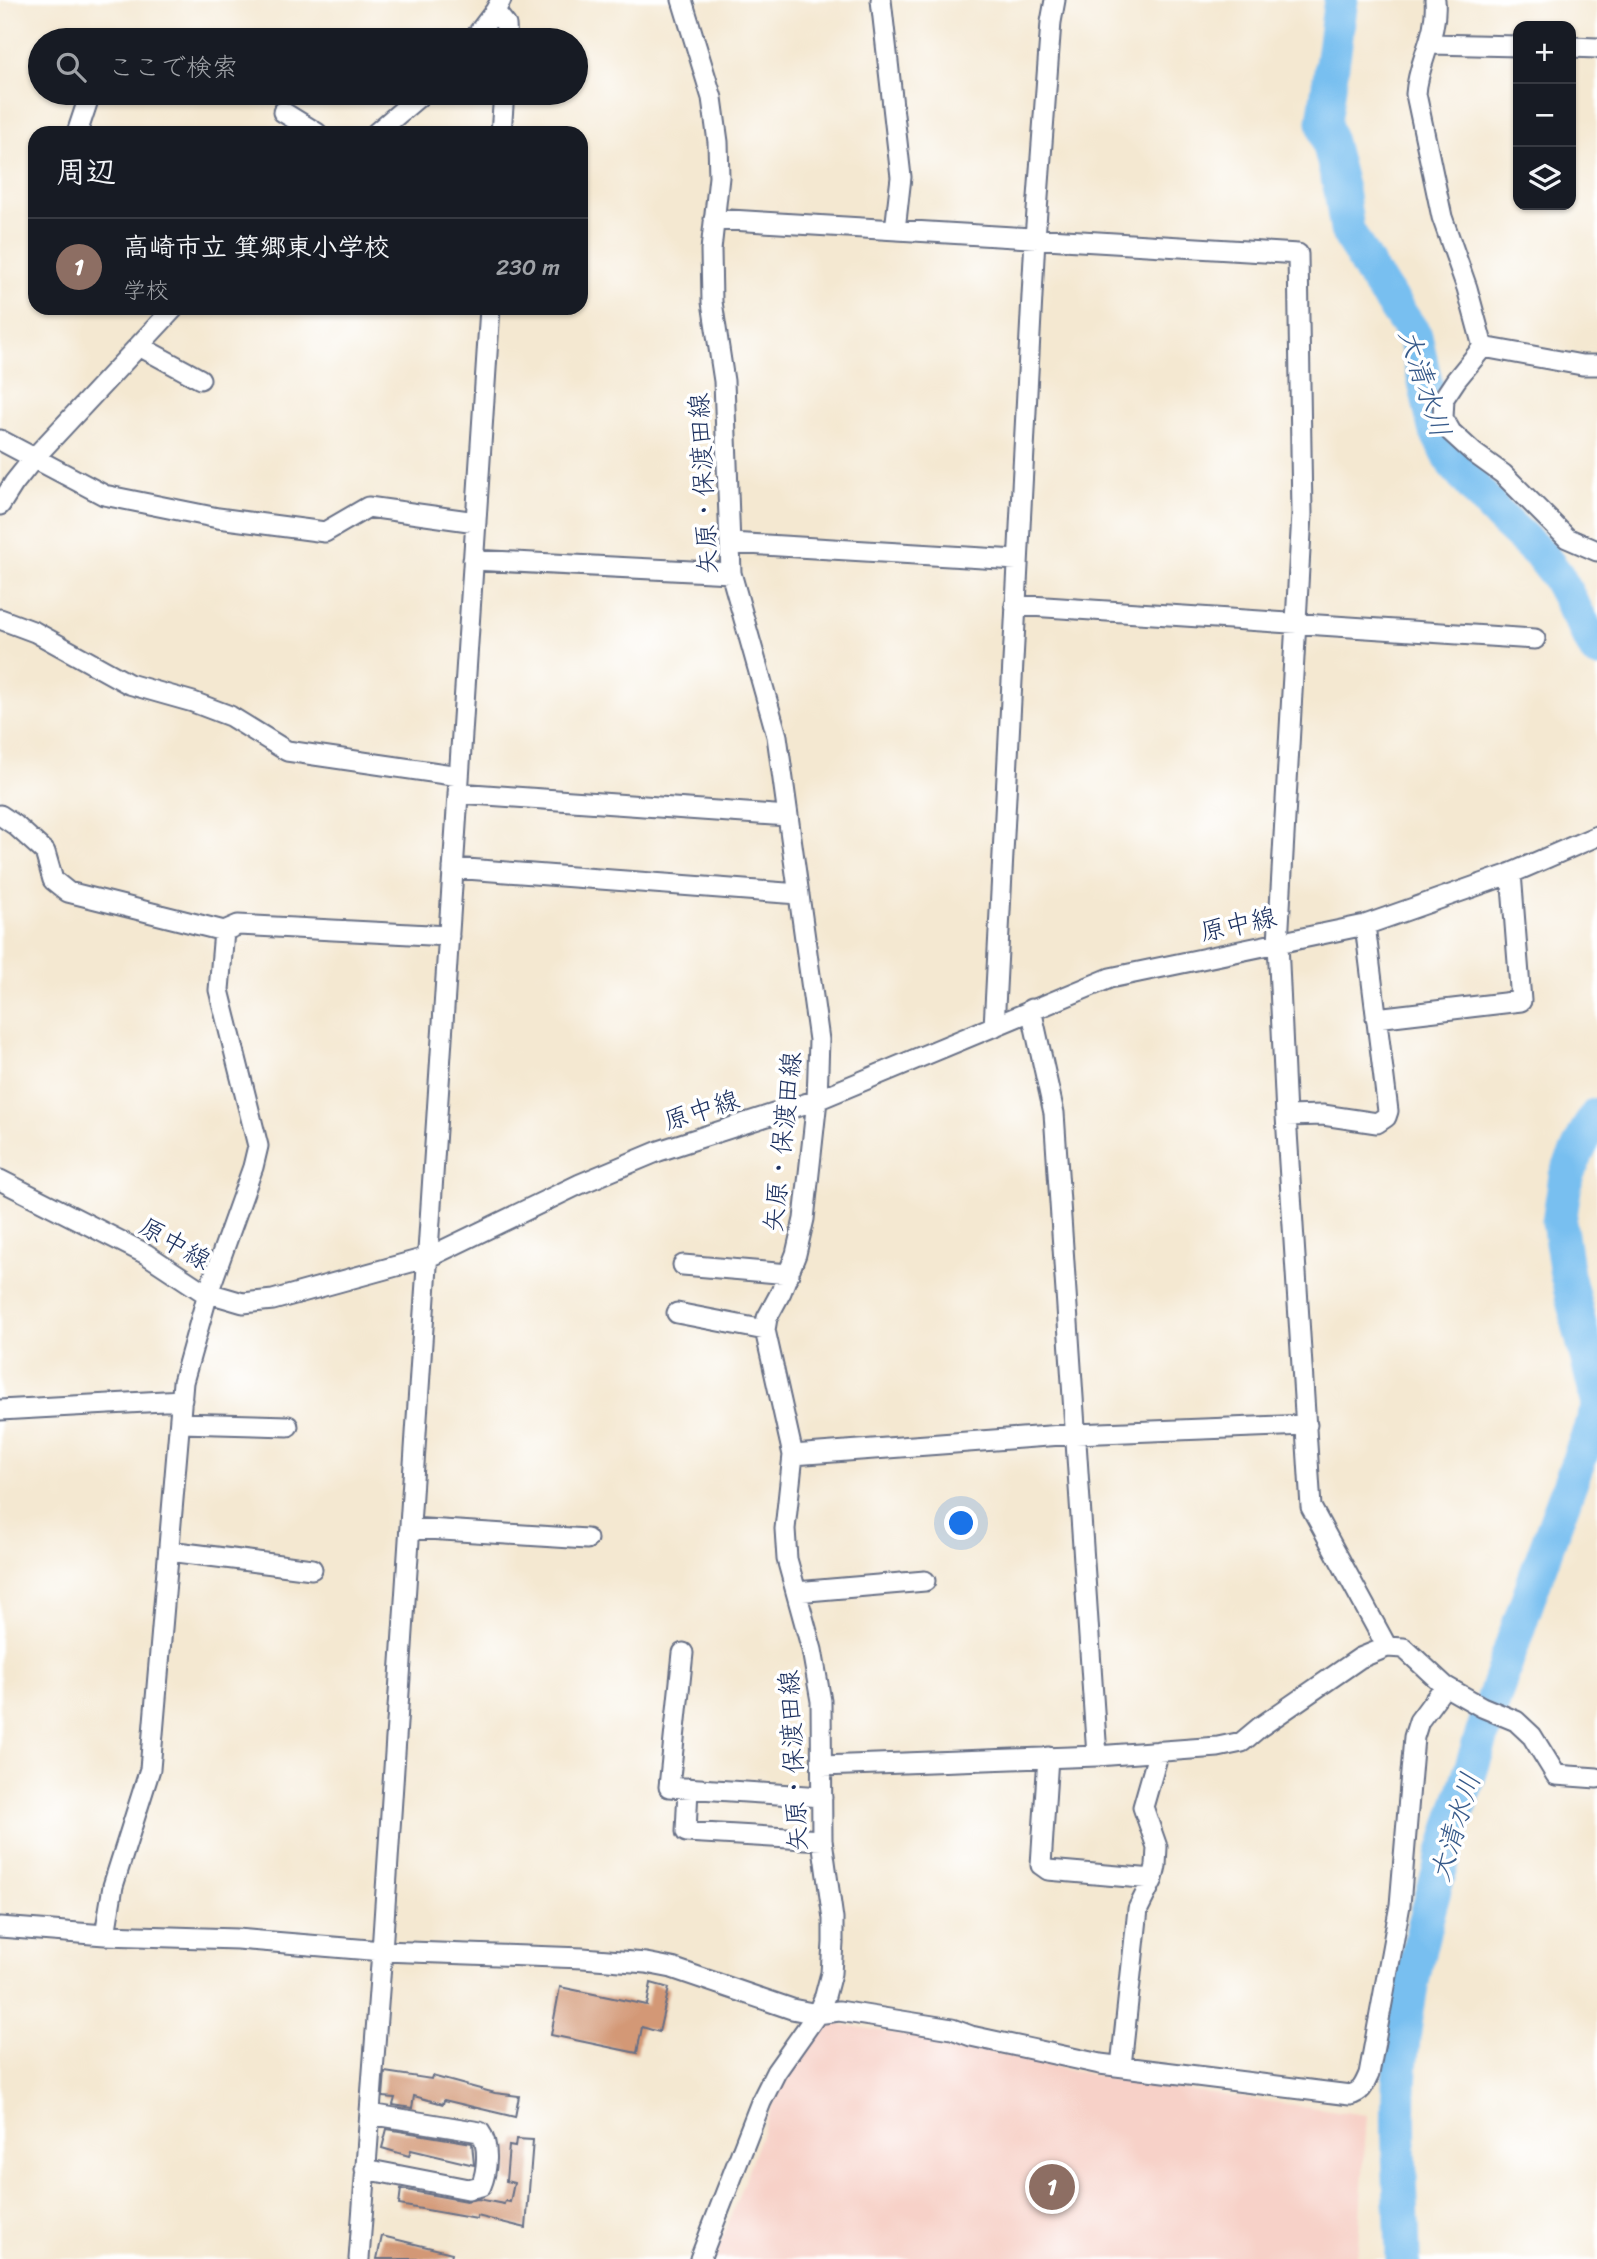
<!DOCTYPE html>
<html lang="ja">
<meta charset="utf-8">
<style>
body{margin:0;font-family:Sriracha,"Klee One",sans-serif;background:#20242c;color:#f1f3f6}
.controls{position:absolute;right:21px;top:21px;display:grid;overflow:hidden;border-radius:14px;box-shadow:0 2px 5px #0004}
.controls button{width:63px;height:63px;display:grid;place-items:center;padding:0;border:0;border-bottom:2px solid #363941;background:#171b24;color:#f1f3f6;font:35px sans-serif}
.you{position:absolute;left:962px;top:1524px;width:24px;height:24px;margin:-18px;border:5px solid #fff;border-radius:50%;background:#1a73e8;box-shadow:0 0 0 10px #1a73e833}
.badge{display:grid;place-items:center;width:46px;height:46px;border-radius:50%;background:#db2777;color:#fff;font-size:23px;font-weight:700}
.pin{position:absolute;translate:-50% -50%;border:4px solid #fff;box-shadow:0 2px 7px #0006}
.list{margin:0;padding:0;list-style:none}
h2{display:flex;justify-content:space-between;align-items:center;height:91px;margin:0;padding:0 28px;font-size:30px}
h2 small{font-size:23px;font-weight:400;color:#9ea1a6}
.list li{display:grid;grid-template-columns:46px 1fr auto;gap:21px;align-items:center;box-sizing:border-box;height:98px;padding:0 28px;border-top:2px solid #363941}
.list b{display:block;font-size:26px;white-space:nowrap}
.list p{margin:0;font-size:23px;white-space:nowrap;color:#9ea1a6}
.list em{font-size:23px;font-style:normal;color:#9ea1a6}
.icon{flex:none;width:38px;height:38px;fill:none;stroke:currentColor;stroke-width:2;stroke-linecap:round;stroke-linejoin:round}
.map{position:relative;flex:none;width:1597px;height:2259px;overflow:hidden}
.search{position:absolute;background:#171b24;box-shadow:0 2px 5px #0004;left:28px;top:28px;width:560px;height:77px;display:flex;align-items:center;gap:18px;box-sizing:border-box;padding:0 24px;border-radius:38px;color:#9ea1a6;font-size:26px}
.panel{position:absolute;background:#171b24;box-shadow:0 2px 5px #0004;left:28px;top:126px;width:560px;height:189px;border-radius:21px}
.map>svg:first-child{display:block}
.built{fill:#f7d1c8}
.lines{fill:none;stroke-linecap:round;stroke-linejoin:round}
.river{stroke:#78bff0;stroke-width:35}
.building{fill:#d39876}
.minor-casing{stroke:#677086;stroke-width:23}
.minor{stroke:#fff;stroke-width:19}
.labels{text-anchor:middle;dominant-baseline:central;stroke-width:7;stroke-linejoin:round;paint-order:stroke}
.street-label{font-size:26px;fill:#1b2f5e;stroke:#fff}
.water-label{font-size:28px;font-style:italic;fill:#375a8a;stroke:#fff}
</style>
<div class="map">
<svg width="1597" height="2259" viewBox="0 0 1597 2259">
<rect width="100%" height="100%" fill="#fff"/>
<filter id="ink" filterUnits="userSpaceOnUse"><feTurbulence type="fractalNoise" baseFrequency=".0143" numOctaves="2"/><feDisplacementMap in="SourceGraphic" scale="14" xChannelSelector="R" yChannelSelector="G"/><feConvolveMatrix kernelMatrix="1 2 1 2 8 2 1 2 1" color-interpolation-filters="sRGB"/></filter>
<filter id="wash" filterUnits="userSpaceOnUse"><feTurbulence type="fractalNoise" baseFrequency=".00686" numOctaves="4" result="noise"/><feDisplacementMap in="SourceGraphic" scale="28" xChannelSelector="R" yChannelSelector="G"/><feGaussianBlur stdDeviation="1.57" result="paint"/><feColorMatrix in="noise" values="0 0 0 0 0 0 0 0 0 0 0 0 0 0 0 0 0 1.4 0 .05"/><feComposite in="paint" operator="in"/></filter>
<g filter="url(#wash)">
<rect width="100%" height="100%" fill="#f4e8d1"/>
<path class="built" d="M 821,2021 L 943,2041 L 1121,2081 L 1367,2115 L 1357,2259 L 715,2259 L 775,2097 Z"/>
<g class="lines">
<path class="river" d="M 1341,0 L 1324,122 L 1341,190 L 1347,230 L 1369,269 L 1415,336 L 1435,428 L 1454,464 L 1500,517 L 1542,556 L 1557,576 L 1597,651
M 1597,1115 L 1587,1131 L 1566,1176 L 1559,1222 L 1567,1275 L 1597,1397
M 1403,2259 C 1402,2189 1394,2118 1402,2048 C 1412,1952 1443,1857 1472,1766 C 1510,1647 1552,1528 1597,1412"/>
</g>
<g id="blocks">
<path class="building" d="M 651,1983 L 669,1988 L 659,2032 L 642,2027 L 637,2053 L 551,2035 L 560,1987 L 647,2005 Z
M 385,2072 L 431,2079 L 432,2076 L 495,2093 L 519,2096 L 515,2117 L 444,2100 L 443,2104 L 414,2096 L 412,2108 L 393,2105 L 395,2098 L 383,2097 Z
M 387,2129 L 472,2143 L 474,2165 L 411,2150 L 409,2156 L 382,2148 Z
M 516,2139 L 533,2140 L 526,2228 L 477,2216 L 477,2219 L 399,2205 L 401,2189 L 466,2201 L 478,2199 L 504,2204 L 505,2201 L 510,2202 L 514,2183 L 506,2181 L 509,2146 L 515,2147 Z
M 382,2236 L 452,2253 L 451,2259 L 377,2259 Z"/>
</g>
</g>
<g filter="url(#ink)">
<use href="#blocks" fill-opacity="0" stroke="#677086" stroke-width="2"/>
<g class="lines">
<defs>
<path id="minor" d="M 682,0 L 712,98 L 718,142 L 719,177 L 711,250 L 712,302 L 724,381 L 731,573 L 777,736 L 819,1040 L 817,1100 L 804,1219 L 796,1254 L 781,1292 L 767,1318 L 765,1330 L 793,1455 L 785,1529 L 787,1559 L 812,1650 L 821,1701 L 822,1840 L 833,1919 L 833,1943 L 831,1973 L 825,1996 L 817,2014 L 776,2072 L 761,2102 L 700,2259
M 881,0 L 901,177 L 895,230
M 1435,0 C 1438,36 1418,60 1416,94 L 1442,217 L 1467,288 L 1483,347 L 1456,380 L 1444,398 L 1443,418 L 1451,432 L 1474,453 L 1503,474 L 1567,538 L 1597,551
M 495,11 L 506,25 L 507,40
M 473,40 L 495,11 L 501,0
M 1431,44 L 1518,46
M 1571,47 L 1597,48
M 283,112 L 317,133
M 77,133 L 88,100
M 376,133 L 423,93
M 501,133 L 504,93
M 714,219 L 1298,254 L 1302,514 L 1278,943 L 1286,1116 L 1311,1507 L 1387,1647
M 139,346 L 200,379
M 1483,347 L 1582,365 L 1597,365
M 0,440 L 104,495 L 218,518 L 325,532 L 368,507 L 476,522
M 0,505 L 14,483 L 34,458 L 174,308
M 731,543 L 1017,560
M 473,560 L 731,573
M 1015,605 L 1535,639
M 0,619 L 35,632 L 129,684 L 193,702 L 230,716 L 287,751 L 459,776
M 458,793 L 788,816
M 0,815 L 15,825 L 45,852 L 53,880 L 68,892 L 224,931 L 238,925 L 449,936
M 453,868 L 799,894
M 1031,1009 L 1054,1113 L 1097,1756
M 1376,1018 L 1521,1001 L 1511,873
M 994,1027 L 1035,238 L 1051,22 L 1055,0
M 1286,1116 L 1323,1115 L 1377,1123 L 1386,1117 L 1388,1111 L 1365,925
M 0,1180 L 146,1254 L 202,1291 L 243,1303 L 273,1300 L 429,1257 L 580,1184 L 659,1151 L 817,1100 L 1110,978 L 1365,925 L 1507,875 L 1597,836
M 683,1265 L 789,1274
M 677,1313 L 765,1330
M 0,1410 L 182,1400
M 180,1423 L 288,1426
M 793,1455 L 1075,1434 L 1307,1425
M 411,1528 L 587,1539
M 169,1551 L 312,1569
M 796,1592 L 925,1581
M 683,1653 L 669,1787 L 822,1797
M 1048,1757 L 1041,1865 L 1048,1870 L 1153,1879
M 822,1766 L 1097,1756 L 1218,1747 L 1242,1742 L 1260,1727 L 1360,1658 L 1387,1647 L 1404,1648 L 1445,1686 L 1482,1707 L 1516,1721 L 1532,1736 L 1556,1775 L 1597,1778
M 688,1788 L 686,1832 L 822,1840
M 0,1927 L 105,1935 L 237,1939 L 382,1951 L 583,1958 L 646,1963 L 672,1968 L 792,2009 L 817,2014 L 839,2011 L 952,2029 L 971,2036 L 1100,2064 L 1350,2095 C 1362,2092 1364,2085 1369,2074 L 1400,1905 L 1414,1737 L 1419,1721 L 1445,1686
M 105,1935 L 113,1886 L 150,1769 L 183,1382 L 208,1293 L 253,1167 L 258,1146 L 219,990 L 224,931
M 1121,2066 L 1138,1909 L 1153,1879 L 1156,1866 L 1157,1847 L 1143,1807 L 1159,1751
M 365,2169 L 468,2189 L 481,2186 C 487,2172 490,2145 480,2132 L 370,2114
M 359,2259 L 382,1951 L 490,308"/>
</defs>
<use href="#minor" class="minor-casing"/>
<use href="#minor" class="minor"/>
</g>
</g>
<g class="labels">
<g class="street-label">
<text transform="translate(703 484) rotate(-93)">矢原・保渡田線</text>
<text transform="translate(1238 924) rotate(-12)">原中線</text>
<text transform="translate(701 1110) rotate(-18)">原中線</text>
<text transform="translate(782 1142) rotate(-84)">矢原・保渡田線</text>
<text transform="translate(175 1243) rotate(30)">原中線</text>
<text transform="translate(793 1761) rotate(-93)">矢原・保渡田線</text>
</g>
<g class="water-label">
<text transform="translate(1425 383) rotate(72)">大清水川</text>
<text transform="translate(1455 1827) rotate(-73)">大清水川</text>
</g>
</g>
</svg>
<div class="controls">
<button>+</button>
<button>−</button>
<button><svg class="icon" aria-label="layers" viewBox="0 0 24 24"><path d="M12 4l9 5-9 5-9-5zM3 14l9 5 9-5"/></svg></button>
</div>
<div class="you"></div>
<div class="pin badge" style="left:1052px;top:2187px;background:#8d6e63">1</div>
<div class="search"><svg class="icon" aria-label="search" viewBox="0 0 24 24"><circle cx="10" cy="10" r="6"/><path d="M15 15l6 6"/></svg>ここで検索</div>
<section class="panel">
<h2>周辺<small></small></h2>
<ul class="list">
<li><span class="badge" style="background:#8d6e63">1</span><div><b>高崎市立 箕郷東小学校</b><p>学校</p></div><em>230 m</em></li>
</ul>
</section>
</div>
